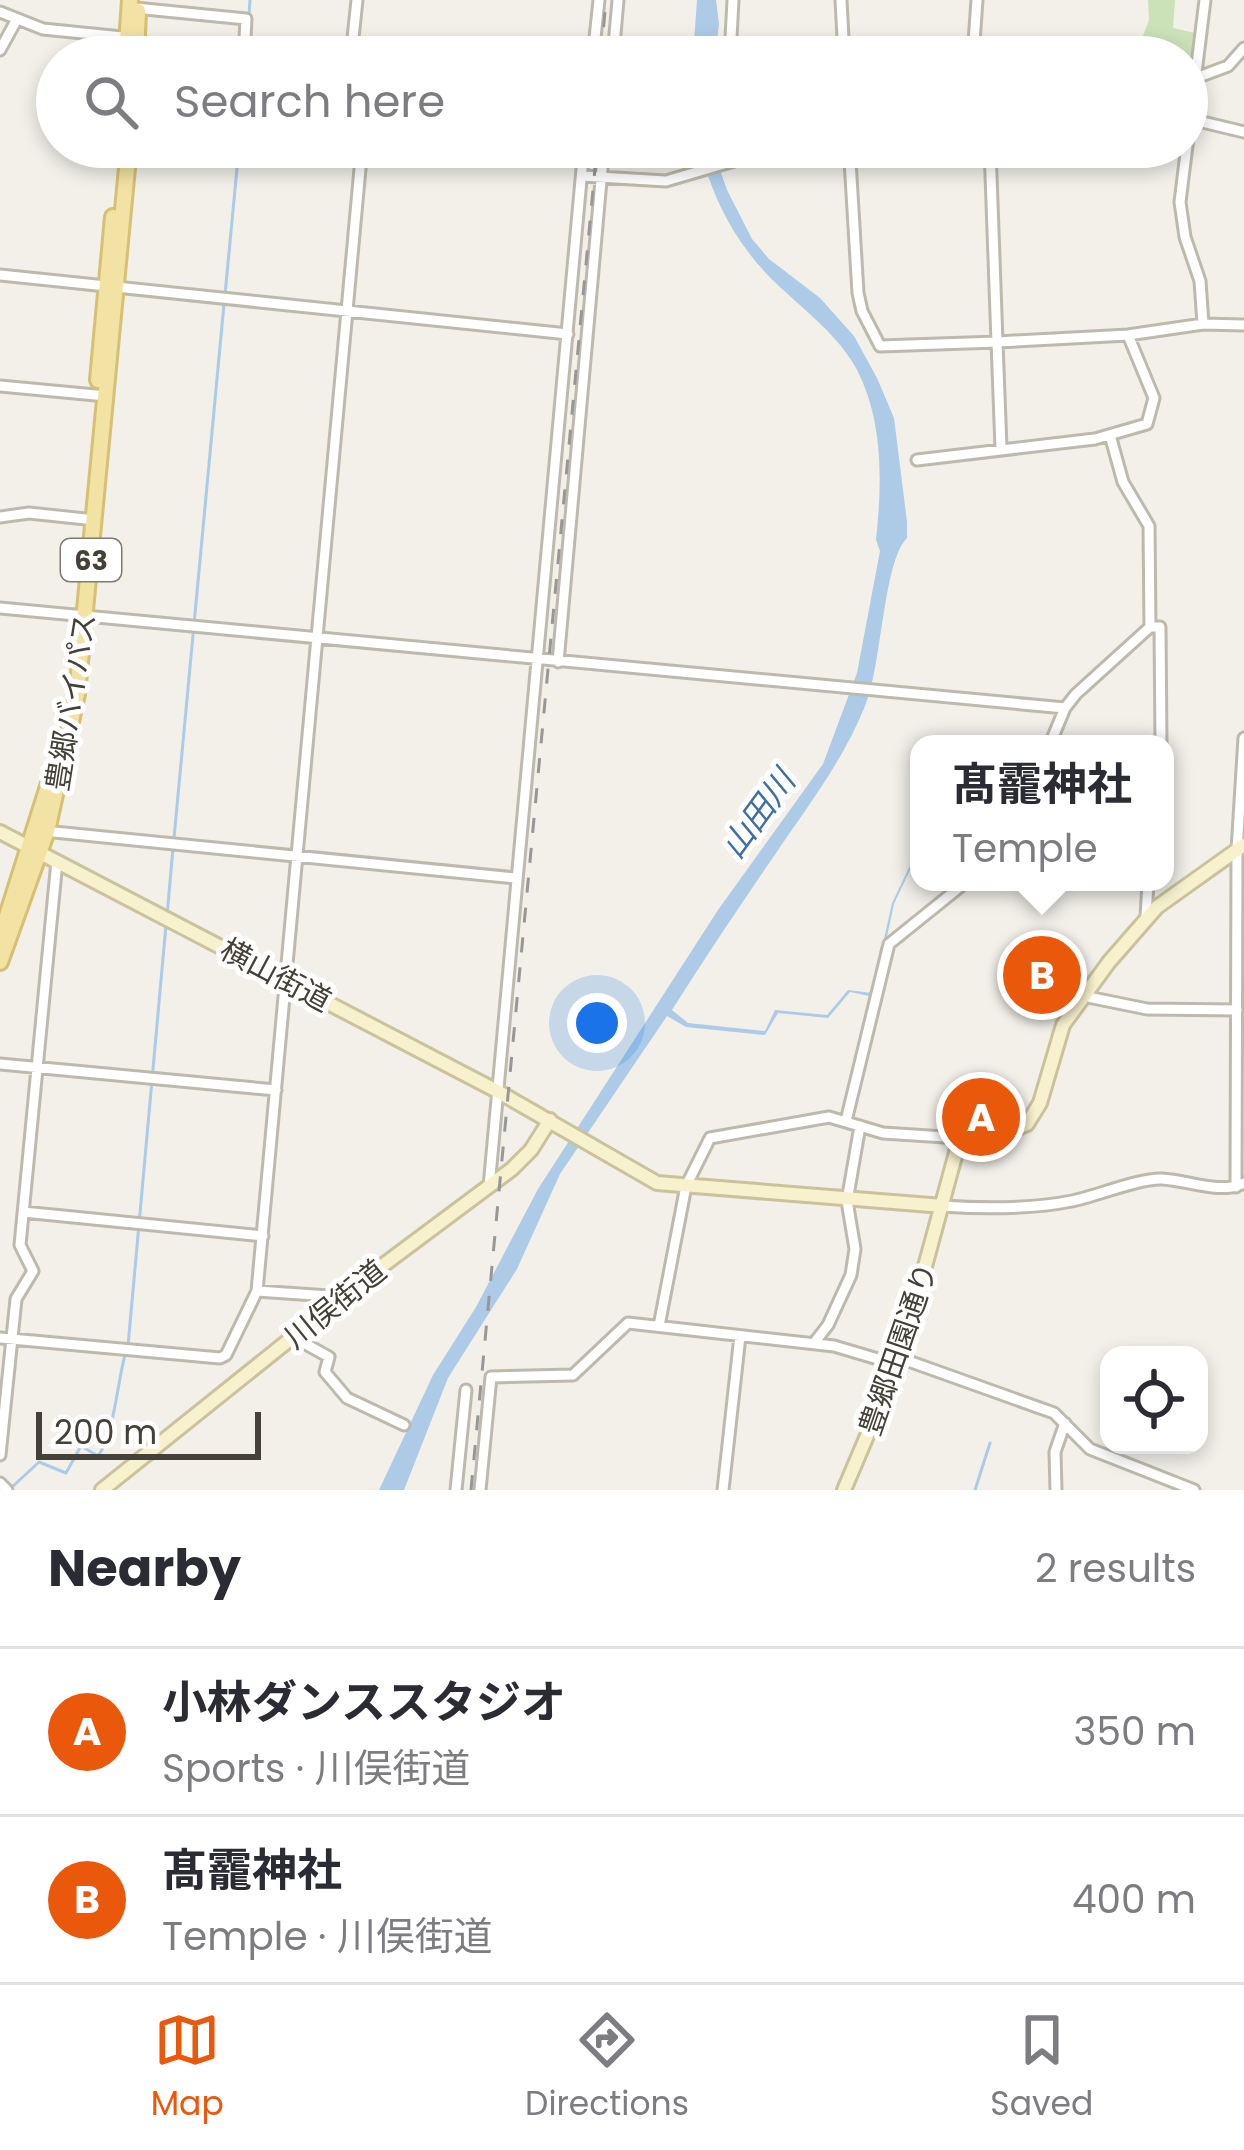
<!DOCTYPE html>
<meta charset="utf-8">
<style>
body{margin:0;font-family:Poppins,"Noto Sans JP",sans-serif;background:#f7f7f7;color:#2b2b33}
.controls{position:absolute;right:36px;bottom:36px;display:grid;overflow:hidden;border-radius:24px;box-shadow:0 6px 18px #0003}
.controls button{width:108px;height:108px;display:grid;place-items:center;padding:0;border:0;border-bottom:3px solid #e1e1e2;background:#fff;color:#2b2b33;font:60px sans-serif}
.scale{position:absolute;left:36px;bottom:30px;width:225px;box-sizing:border-box;padding-left:12px;border:6px solid #454138;border-top:0;font-size:33px;line-height:42px;white-space:nowrap;color:#454138;-webkit-text-stroke:9px #fff;paint-order:stroke}
.you{position:absolute;left:597px;top:1023px;width:42px;height:42px;margin:-30px;border:9px solid #fff;border-radius:50%;background:#1a73e8;box-shadow:0 0 0 18px #1a73e833}
.badge{display:grid;place-items:center;width:78px;height:78px;border-radius:50%;background:#ea580c;color:#fff;font-size:39px;font-weight:700}
.pin{position:absolute;translate:-50% -50%;border:6px solid #fff;box-shadow:0 3px 12px #0006}
.popup{position:absolute;left:910px;top:735px;width:264px;height:156px;box-sizing:border-box;display:grid;place-content:center;border-radius:24px;background:#fff;filter:drop-shadow(0 3px 9px #0005);font-size:39px;white-space:nowrap;color:#7c7c81}
.popup b{font-size:45px;color:#2b2b33}
.popup::after{content:'';position:absolute;left:50%;top:100%;margin-left:-24px;border:24px solid transparent;border-top-color:#fff}
.list{margin:0;padding:0;list-style:none}
h2{display:flex;justify-content:space-between;align-items:center;height:156px;margin:0;padding:0 48px;font-size:51px}
h2 small{font-size:39px;font-weight:400;color:#7c7c81}
.list li{display:grid;grid-template-columns:78px 1fr auto;gap:36px;align-items:center;box-sizing:border-box;height:168px;padding:0 48px;border-top:3px solid #e1e1e2}
.list b{display:block;font-size:45px;white-space:nowrap}
.list p{margin:0;font-size:39px;white-space:nowrap;color:#7c7c81}
.list em{font-size:39px;font-style:normal;color:#7c7c81}
.icon{flex:none;width:66px;height:66px;fill:none;stroke:currentColor;stroke-width:2;stroke-linecap:round;stroke-linejoin:round}
.map{position:relative;flex:none;width:1244px;height:1490px;overflow:hidden}
.search{position:absolute;background:#fff;box-shadow:0 6px 18px #0003;left:36px;right:36px;top:36px;height:132px;display:flex;align-items:center;gap:30px;box-sizing:border-box;padding:0 42px;border-radius:66px;color:#7c7c81;font-size:45px}
.sheet{height:492px;background:#fff}
nav{display:flex;justify-content:space-around;align-items:center;box-sizing:border-box;height:168px;border-top:3px solid #e1e1e2;background:#fff;font-size:33px;color:#7c7c81}
nav a{display:grid;justify-items:center;gap:6px}
nav .on{color:#ea580c}
.map>svg:first-child{display:block}
.green{fill:#cbe1b7}
.water{fill:#adcbe7}
.lines{fill:none;stroke-linecap:round;stroke-linejoin:round}
.stream{stroke:#adcbe7;stroke-width:3}
.street-casing{stroke:#bdb9ad;stroke-width:15}
.secondary-casing{stroke:#c9c29c;stroke-width:18}
.primary-casing{stroke:#d5c075;stroke-width:20}
.street{stroke:#fff;stroke-width:9}
.secondary{stroke:#f8f1ce;stroke-width:12}
.primary{stroke:#f2e2a3;stroke-width:14}
.rail{stroke:#979797;stroke-width:3;stroke-dasharray:15 15;stroke-linecap:butt}
.labels{text-anchor:middle;dominant-baseline:central;stroke-width:10;stroke-linejoin:round;paint-order:stroke}
.shield{fill:#fff;stroke:#7d7a74;stroke-width:3}
.shield-label{font-size:27px;font-weight:bold;fill:#454138}
.street-label{font-size:30px;fill:#454138;stroke:#fff}
.water-label{font-size:33px;font-style:italic;fill:#3f70a4;stroke:#fff}
</style>
<div class="map">
<svg width="1244" height="1490" viewBox="0 0 1244 1490">
<rect width="100%" height="100%" fill="#f2f0e9"/>
<path class="green" d="M 1148,0 L 1175,0 L 1173,28 L 1195,33 L 1187,86 L 1187,57 L 1135,57 L 1149,20 Z"/>
<path class="water" d="M 697,0 L 716,0 L 719,24 L 715,57 L 693,57 Z
M 700,147 L 712,147 L 727,190 L 752,239 L 769,259 L 820,298 L 854,336 L 877,378 L 894,418 L 907,522 L 907,538 C 883,561 882,667 865,706 C 843,761 807,807 774,856 C 739,907 705,958 672,1010 L 688,1023 L 765,1031 L 775,1010 L 827,1015 L 848,990 L 872,993 L 892,903 L 919,847 L 919,851 L 894,904 L 874,997 L 850,992 L 828,1018 L 778,1013 L 765,1035 L 686,1027 L 667,1016 L 560,1174 L 517,1269 L 448,1378 L 404,1490 L 379,1490 L 433,1375 L 476,1307 L 538,1189 L 718,910 L 823,764 L 857,673 L 880,551 L 876,540 C 882,483 884,421 856,368 C 839,337 807,312 781,288 C 740,251 712,201 700,147 Z"/>
<g class="lines">
<path class="stream" d="M 249,16 L 250,0
M 225,295 L 239,147
M 174,838 L 224,304
M 167,916 L 173,848
M 128,1346 L 166,925
M 11,1488 L 39,1462 L 66,1473 L 81,1446 L 98,1456 C 114,1435 117,1384 125,1355
M 975,1490 L 990,1443"/>
<defs>
<path id="street" d="M 841,0 L 844,57
M 135,8 L 246,19 L 244,57
M 0,12 L 43,29 L 132,38
M 0,50 L 17,19
M 351,57 L 357,0
M 593,57 L 599,0
M 613,57 L 618,0
M 730,57 L 733,0
M 973,57 L 977,0
M 1196,78 L 1228,66 L 1244,48
M 1190,119 L 1244,132
M 853,147 L 850,160 L 858,293 L 862,311 L 880,346 L 997,342 L 1001,448
M 990,147 L 997,342 L 1128,335 L 1203,324 L 1244,325
M 737,156 L 851,155
M 582,176 L 666,181 L 734,161 L 735,147
M 0,275 L 568,334
M 1203,324 L 1200,281 L 1185,237 L 1180,202 L 1205,0
M 0,386 L 106,396
M 917,460 L 1095,439 L 1147,424 L 1154,398 L 1128,335
M 0,517 L 29,513 L 95,520
M 0,608 L 1065,708
M 1150,627 L 1160,627 L 1161,744
M 558,662 L 604,147
M 1050,744 L 1065,708 L 1076,694 L 1150,627 L 1149,526 L 1123,482 L 1110,435
M 44,831 L 516,878
M 1146,917 L 1148,882
M 1083,996 L 1147,1009 L 1237,1010
M 0,1064 L 276,1090
M 846,1121 L 889,944 L 966,882
M 489,1187 L 584,147
M 1236,1187 L 1237,850 L 1244,738
M 943,1206 C 985,1209 1031,1209 1072,1201 C 1096,1196 1140,1178 1162,1179 C 1188,1180 1219,1195 1244,1183
M 23,1212 L 263,1236
M 257,1291 L 343,1297
M 659,1326 L 686,1186 L 710,1138 L 829,1117 L 883,1133 L 960,1138
M 293,1337 L 329,1357 L 325,1372 L 347,1398 L 404,1425
M 0,1338 L 220,1358 L 226,1355 L 257,1291 L 362,147
M 814,1343 L 828,1325 L 851,1275 L 855,1249 L 847,1201 L 860,1126
M 900,1358 L 1054,1413 L 1090,1449 L 1194,1490
M 0,1455 L 16,1299 L 33,1271 L 20,1245 L 57,861
M 0,1483 L 7,1490
M 456,1490 L 466,1390
M 480,1490 L 491,1377 L 573,1375 L 628,1323 L 834,1346 L 898,1365
M 723,1490 L 740,1336
M 1056,1490 L 1055,1452 L 1065,1423"/>
<path id="secondary" d="M 0,832 L 497,1091 L 657,1183 L 943,1206
M 102,1490 L 374,1272 L 512,1169 L 531,1150 L 550,1120
M 844,1490 L 900,1358 L 960,1138 L 1004,1134 L 1027,1124 L 1040,1103 L 1063,1025 L 1109,962 L 1157,907 L 1244,845"/>
<path id="primary" d="M 126,57 L 130,0
M 136,57 L 138,11
M 98,380 L 113,217
M 0,938 L 51,777
M 0,962 L 47,831 L 77,694 L 129,147"/>
</defs>
<use href="#street" class="street-casing"/>
<use href="#secondary" class="secondary-casing"/>
<use href="#primary" class="primary-casing"/>
<use href="#street" class="street"/>
<use href="#secondary" class="secondary"/>
<use href="#primary" class="primary"/>
<path class="rail" d="M 601,57 L 606,0
M 471,1490 L 597,147"/>
</g>
<g class="labels">
<rect class="shield" x="61" y="539" width="60" height="42" rx="9"/>
<g class="shield-label">
<text x="91" y="560">63</text>
</g>
<g class="street-label">
<text transform="translate(71 702) rotate(-81)">豊郷バイパス</text>
<text transform="translate(276 975) rotate(28)">横山街道</text>
<text transform="translate(335 1304) rotate(-39)">川俣街道</text>
<text transform="translate(898 1349) rotate(-71)">豊郷田園通り</text>
</g>
<g class="water-label">
<text transform="translate(758 814) rotate(-54)">山田川</text>
</g>
</g>
</svg>
<div class="controls">
<button><svg class="icon" aria-label="locate" viewBox="0 0 24 24"><circle cx="12" cy="12" r="6"/><path d="M12 2v4M12 18v4M2 12h4M18 12h4"/></svg></button>
</div>
<div class="scale">200 m</div>
<div class="you"></div>
<div class="pin badge" style="left:981px;top:1117px">A</div>
<div class="pin badge" style="left:1042px;top:975px">B</div>
<div class="popup"><b>髙靇神社</b>Temple</div>
<div class="search"><svg class="icon" aria-label="search" viewBox="0 0 24 24"><circle cx="10" cy="10" r="6"/><path d="M15 15l6 6"/></svg>Search here</div>
</div>
<section class="sheet">
<h2>Nearby<small>2 results</small></h2>
<ul class="list">
<li><span class="badge">A</span><div><b>小林ダンススタジオ</b><p>Sports · 川俣街道</p></div><em>350 m</em></li>
<li><span class="badge">B</span><div><b>髙靇神社</b><p>Temple · 川俣街道</p></div><em>400 m</em></li>
</ul>
</section>
<nav>
<a class="on"><svg class="icon" aria-label="map" viewBox="0 0 24 24"><path d="M3 6l6-2 6 2 6-2v14l-6 2-6-2-6 2zM9 4v14M15 6v14"/></svg>Map</a>
<a><svg class="icon" aria-label="directions" viewBox="0 0 24 24"><path d="M12 3l9 9-9 9-9-9zM9 14v-3h6M13 9l2 2-2 2"/></svg>Directions</a>
<a><svg class="icon" aria-label="saved" viewBox="0 0 24 24"><path d="M7 4h10v16l-5-4-5 4z"/></svg>Saved</a>
</nav>
